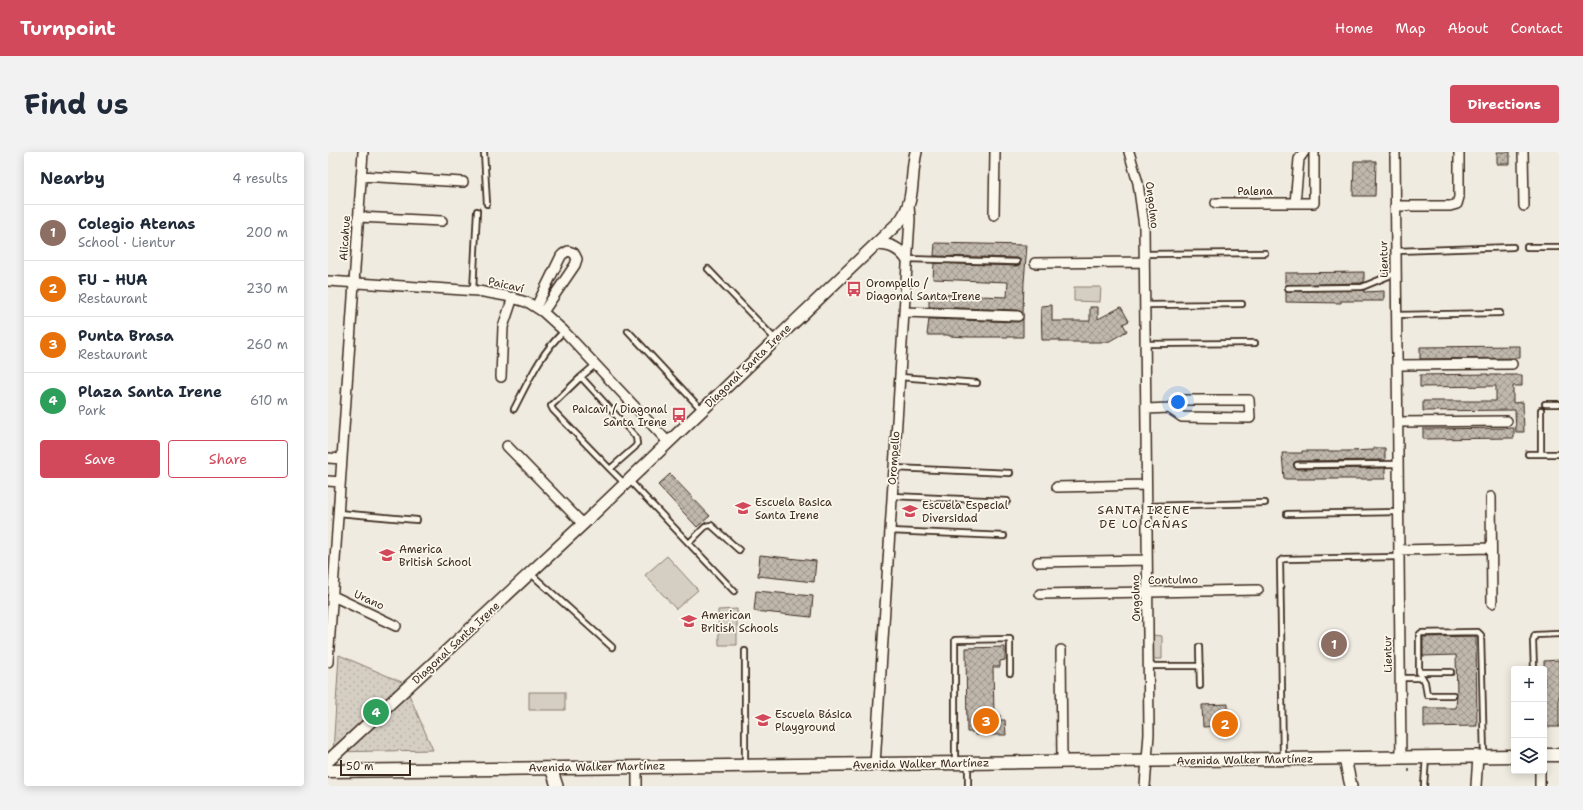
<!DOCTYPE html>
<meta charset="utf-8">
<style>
body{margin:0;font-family:"Shantell Sans",sans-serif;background:#f2f2f3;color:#1f2937}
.controls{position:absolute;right:12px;bottom:12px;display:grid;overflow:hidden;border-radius:4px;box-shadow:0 2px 10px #0003}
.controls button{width:36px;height:36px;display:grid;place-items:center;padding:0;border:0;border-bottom:1px solid #e0e1e3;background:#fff;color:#1f2937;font:20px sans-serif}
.scale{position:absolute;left:12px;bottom:10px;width:71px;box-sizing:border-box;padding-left:4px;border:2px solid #3b2a1e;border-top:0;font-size:11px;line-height:14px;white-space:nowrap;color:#3b2a1e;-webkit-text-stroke:3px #fbf7ec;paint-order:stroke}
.you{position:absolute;left:850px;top:250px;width:14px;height:14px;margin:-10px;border:3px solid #fff;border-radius:50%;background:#1a73e8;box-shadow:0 0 0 6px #1a73e833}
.badge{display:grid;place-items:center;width:26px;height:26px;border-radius:50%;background:#d1495b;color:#fff;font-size:13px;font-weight:700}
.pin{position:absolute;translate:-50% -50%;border:2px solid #fff;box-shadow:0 1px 4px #0006}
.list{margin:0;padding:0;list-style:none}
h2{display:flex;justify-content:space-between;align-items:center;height:52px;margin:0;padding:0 16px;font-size:17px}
h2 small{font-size:13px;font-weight:400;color:#747a83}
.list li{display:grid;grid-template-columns:26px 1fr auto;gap:12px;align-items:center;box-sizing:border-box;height:56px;padding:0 16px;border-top:1px solid #e0e1e3}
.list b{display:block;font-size:15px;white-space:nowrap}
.list p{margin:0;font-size:13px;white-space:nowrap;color:#747a83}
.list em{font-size:13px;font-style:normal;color:#747a83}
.actions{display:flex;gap:8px;padding:12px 16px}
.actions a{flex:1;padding:9px 0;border:1px solid #d1495b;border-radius:4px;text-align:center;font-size:14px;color:#d1495b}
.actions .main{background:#d1495b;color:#fff}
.icon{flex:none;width:22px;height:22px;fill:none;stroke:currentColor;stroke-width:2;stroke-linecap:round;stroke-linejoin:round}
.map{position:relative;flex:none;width:1231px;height:634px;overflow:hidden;border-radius:4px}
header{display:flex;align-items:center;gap:24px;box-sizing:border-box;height:56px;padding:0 20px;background:#d1495b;color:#fff}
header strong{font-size:19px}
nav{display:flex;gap:22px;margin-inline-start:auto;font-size:14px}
.intro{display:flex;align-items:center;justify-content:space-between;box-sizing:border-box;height:96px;padding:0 24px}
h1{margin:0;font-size:28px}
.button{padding:10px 18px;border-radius:4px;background:#d1495b;color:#fff;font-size:14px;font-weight:700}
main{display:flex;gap:24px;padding:0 24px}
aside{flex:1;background:#fff;border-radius:4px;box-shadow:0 2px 10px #0003}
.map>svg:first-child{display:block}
.park{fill:url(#park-dots);stroke:#887c70}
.garden{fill:#d5cec3;stroke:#887c70}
.building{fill:url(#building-cross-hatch);stroke:#3b2a1e}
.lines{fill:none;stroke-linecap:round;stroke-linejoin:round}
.service-casing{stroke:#3b2a1e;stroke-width:8}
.minor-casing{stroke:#3b2a1e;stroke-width:12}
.tertiary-casing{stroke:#3b2a1e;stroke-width:14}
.secondary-casing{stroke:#3b2a1e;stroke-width:15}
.path{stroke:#3b2a1e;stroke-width:1.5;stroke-dasharray:4 3;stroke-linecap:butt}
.service{stroke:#fbf7ec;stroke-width:4.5}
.minor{stroke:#fbf7ec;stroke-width:9}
.tertiary{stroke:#fbf7ec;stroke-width:11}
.secondary{stroke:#fbf7ec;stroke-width:12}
.labels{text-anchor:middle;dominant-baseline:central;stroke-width:3.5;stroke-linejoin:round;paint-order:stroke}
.street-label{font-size:11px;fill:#3b2a1e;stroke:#fbf7ec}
.poi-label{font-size:11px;fill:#3b2a1e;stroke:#fbf7ec;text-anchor:start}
.neighbourhood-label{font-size:12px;letter-spacing:1px;fill:#3b2a1e;stroke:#fbf7ec}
</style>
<header>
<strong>Turnpoint</strong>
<nav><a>Home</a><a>Map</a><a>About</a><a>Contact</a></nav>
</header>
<div class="intro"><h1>Find us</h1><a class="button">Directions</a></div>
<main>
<aside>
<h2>Nearby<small>4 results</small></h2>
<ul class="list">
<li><span class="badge" style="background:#8d6e63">1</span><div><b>Colegio Atenas</b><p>School · Lientur</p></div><em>200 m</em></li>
<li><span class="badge" style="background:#e8710a">2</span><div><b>FU - HUA</b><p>Restaurant</p></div><em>230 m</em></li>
<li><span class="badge" style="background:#e8710a">3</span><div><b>Punta Brasa</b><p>Restaurant</p></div><em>260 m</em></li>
<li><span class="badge" style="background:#2e9e5b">4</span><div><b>Plaza Santa Irene</b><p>Park</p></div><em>610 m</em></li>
</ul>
<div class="actions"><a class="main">Save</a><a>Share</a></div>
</aside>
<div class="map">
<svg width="1231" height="634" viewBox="0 0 1231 634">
<defs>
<pattern id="park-dots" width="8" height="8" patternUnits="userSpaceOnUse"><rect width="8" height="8" fill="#d5cec3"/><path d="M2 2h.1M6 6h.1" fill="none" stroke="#b8b1a7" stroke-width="1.8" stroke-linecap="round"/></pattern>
<pattern id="building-cross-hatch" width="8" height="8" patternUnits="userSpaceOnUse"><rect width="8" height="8" fill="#c0b8ad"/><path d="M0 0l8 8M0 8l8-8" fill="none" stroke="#9d968c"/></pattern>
</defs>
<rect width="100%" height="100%" fill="#f0ebe0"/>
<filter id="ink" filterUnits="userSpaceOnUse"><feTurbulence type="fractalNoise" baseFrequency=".025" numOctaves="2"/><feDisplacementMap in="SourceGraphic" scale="8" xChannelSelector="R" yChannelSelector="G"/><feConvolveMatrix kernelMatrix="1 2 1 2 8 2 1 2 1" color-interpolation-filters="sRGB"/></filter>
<g filter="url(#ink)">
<path class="park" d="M 11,503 L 76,531 L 105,598 L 5,600 Z"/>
<path class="garden" d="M 746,135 L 773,135 L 772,150 L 746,149 Z
M 339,404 L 370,438 L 348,457 L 317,423 Z
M 409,457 L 409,493 L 391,493 L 390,458 Z
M 825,483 L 834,484 L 834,507 L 825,507 Z
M 201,540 L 237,540 L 237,558 L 201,558 Z"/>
<path class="building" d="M 1169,0 L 1182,0 L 1182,12 L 1169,12 Z
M 1026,9 L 1048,9 L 1047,44 L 1025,44 Z
M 607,91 L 699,93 L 696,130 L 695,162 L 690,158 L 601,155 L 601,142 L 679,145 L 680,130 L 605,127 L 606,111 L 689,114 L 693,110 L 692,108 L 689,106 L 606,104 Z
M 1036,120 L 1036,130 L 1033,131 L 958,133 L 957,131 L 957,121 Z
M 1036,138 L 1036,140 L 1056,139 L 1056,149 L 1013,149 L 1013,151 L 958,150 L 958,139 Z
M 724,153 L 724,169 L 762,169 L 762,155 L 770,155 L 770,167 L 793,155 L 801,169 L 795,172 L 799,179 L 780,190 L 732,190 L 732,188 L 714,188 L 713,154 Z
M 695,166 L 695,185 L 640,185 L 621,184 L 621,183 L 599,183 L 601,167 L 690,170 Z
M 1192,194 L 1192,206 L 1092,207 L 1092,195 Z
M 1160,222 L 1160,223 L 1194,223 L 1194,234 L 1185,234 L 1185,251 L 1195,250 L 1196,280 L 1188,280 L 1187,258 L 1095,259 L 1095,249 L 1168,249 L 1168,234 L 1092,235 L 1092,223 Z
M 1186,276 L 1186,286 L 1095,287 L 1095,277 Z
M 1046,296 L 1057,296 L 1057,308 L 969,309 L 966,311 L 965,313 L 969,317 L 1057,316 L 1057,327 L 956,327 L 954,301 L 974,301 L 974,299 L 1020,299 L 1046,298 Z
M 342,322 L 382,364 L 369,375 L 330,333 Z
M 432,403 L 488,409 L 486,430 L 430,424 Z
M 428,439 L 485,444 L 483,465 L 426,459 Z
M 1148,484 L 1149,574 L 1096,575 L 1096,556 L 1128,556 L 1129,543 L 1128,503 L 1095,504 L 1095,485 Z
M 677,495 L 677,508 L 672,509 L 672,515 L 665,515 L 666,563 L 672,563 L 672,568 L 677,568 L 678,583 L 647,583 L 647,580 L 639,580 L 638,496 Z
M 1231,508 L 1231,575 L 1217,575 L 1216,509 Z
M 900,552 L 900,565 L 905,564 L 905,573 L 875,575 L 874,553 Z"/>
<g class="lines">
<defs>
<path id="service" d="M 156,0 L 159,52
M 1199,95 L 1231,95
M 1068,99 L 1185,95
M 816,102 L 937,101
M 579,107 L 689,110
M 380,117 L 448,188
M 960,136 L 1034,135 L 1068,121
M 145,139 L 149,59
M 817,153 L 914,152
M 1069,163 L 1172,161
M 300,179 L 374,258
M 817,192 L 927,191
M 253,225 L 308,285 L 309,292 L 307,295 L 282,317 L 225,258 L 223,254 Z
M 253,225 L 267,213
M 572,225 L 649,231
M 1217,252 L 1231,252
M 186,257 C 201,228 212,202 236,179
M 1213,258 L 1213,302
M 1200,302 L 1231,302
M 969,313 L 1070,312
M 566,316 L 682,321
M 282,317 L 296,331
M 301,328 L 406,439
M 564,344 L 679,349
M 819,354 L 937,351
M 10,361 L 89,368
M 959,362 L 1071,360
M 562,379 L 676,384
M 361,391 L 378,374 L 383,373 L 411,398
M 202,421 L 284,495
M 871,495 L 872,534
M 820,514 L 872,514
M 1206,517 L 1205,489 L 1207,483 L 1231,482
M 1091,520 L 1123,520
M 1073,526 L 1095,526
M 1125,543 L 1099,543 L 1097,530 L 1091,520 L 1091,483 L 1093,481 L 1150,480 L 1153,483 L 1156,604
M 955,605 L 952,409 L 956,407 L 1071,405
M 627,611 L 627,488 L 682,487 L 682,521
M 640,612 L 640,634
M 417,614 L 417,499
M 1096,634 L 1098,605"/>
<path id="minor" d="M 801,0 L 810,31 L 816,74 L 821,582 L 817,634
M 1067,0 L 1073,606
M 1195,0 L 1196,54
M 33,24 L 135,30
M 888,51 L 986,51 L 986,0
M 967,51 L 971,7 L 976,0
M 1067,54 L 1122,54 L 1129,52 L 1131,45 L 1131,0
M 666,63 L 667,0
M 30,65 L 114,69
M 707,111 L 816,110
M 0,129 L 150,139 L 178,144 L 201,151 L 215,160 L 236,179 L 340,290
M 208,155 L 233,104 L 235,102 L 240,99 L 246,101 L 249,107 L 247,113 L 215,160
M 576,160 L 690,164
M 1069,213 L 1184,212
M 173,225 L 175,175 L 185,145
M 818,257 L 841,256 L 855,248 L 921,248 L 922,266 L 854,265 L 841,256
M 1070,270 L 1179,269
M 179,294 L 255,372
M 0,306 L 14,307
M 0,329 L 12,330
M 729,335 L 818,333
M 1163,345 L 1164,451
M 1071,398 L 1163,396
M 710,410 L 819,408
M 712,442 L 930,438
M 5,444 L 68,474
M 733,498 L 734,610
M 0,510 L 35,0
M 547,612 L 582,67 L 581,54
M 309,615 L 309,634
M 1212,619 L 1212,634
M 1148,634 L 1150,604"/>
<path id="tertiary" d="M 548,92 C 562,92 571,96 579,107
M 1017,607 L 1023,634
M 0,609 L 255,372 L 571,70 C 588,50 582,24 588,0
M 223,616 L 229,634"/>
<path id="secondary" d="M 1216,603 L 1231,603
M 0,619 L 1186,604"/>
</defs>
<use href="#service" class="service-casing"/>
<use href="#minor" class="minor-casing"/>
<use href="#tertiary" class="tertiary-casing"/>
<use href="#secondary" class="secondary-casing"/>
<path class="path" d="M 1081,616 L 1081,621"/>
<use href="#service" class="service"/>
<use href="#minor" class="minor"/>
<use href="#tertiary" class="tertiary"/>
<use href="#secondary" class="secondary"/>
</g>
</g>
<defs>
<symbol id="bus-bare" viewBox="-9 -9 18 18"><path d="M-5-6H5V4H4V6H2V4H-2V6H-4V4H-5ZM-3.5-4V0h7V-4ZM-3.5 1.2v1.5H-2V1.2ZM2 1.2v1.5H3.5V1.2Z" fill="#d1495b" stroke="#fbf7ec" stroke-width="2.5" paint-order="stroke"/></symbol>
<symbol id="school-bare" viewBox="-9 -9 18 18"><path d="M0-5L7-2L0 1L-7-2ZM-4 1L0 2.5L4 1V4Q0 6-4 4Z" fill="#d1495b" stroke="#fbf7ec" stroke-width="2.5" paint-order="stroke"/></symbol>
</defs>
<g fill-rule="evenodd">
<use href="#bus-bare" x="515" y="126" width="22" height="22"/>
<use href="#bus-bare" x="340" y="252" width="22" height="22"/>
<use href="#school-bare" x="404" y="345" width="22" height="22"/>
<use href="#school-bare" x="571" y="348" width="22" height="22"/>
<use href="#school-bare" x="48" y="392" width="22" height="22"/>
<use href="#school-bare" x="350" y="458" width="22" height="22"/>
<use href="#school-bare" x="424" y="557" width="22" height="22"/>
</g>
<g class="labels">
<g class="street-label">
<text x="927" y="39">Palena</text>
<text transform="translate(824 53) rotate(83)">Ongolmo</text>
<text transform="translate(17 86) rotate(-86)">Alicahue</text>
<text transform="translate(1056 107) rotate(-91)">Lientur</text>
<text transform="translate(178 133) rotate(13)">Paicaví</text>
<text transform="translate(420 214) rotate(-44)">Diagonal Santa Irene</text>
<text transform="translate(566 306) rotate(-86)">Orompello</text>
<text transform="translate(845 428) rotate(-1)">Contulmo</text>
<text transform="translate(808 446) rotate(-91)">Ongolmo</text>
<text transform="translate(41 448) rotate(25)">Urano</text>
<text transform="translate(128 491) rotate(-43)">Diagonal Santa Irene</text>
<text transform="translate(1060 502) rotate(-91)">Lientur</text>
<text transform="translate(917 608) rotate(-1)">Avenida Walker Martínez</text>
<text transform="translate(593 612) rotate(-1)">Avenida Walker Martínez</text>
<text transform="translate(269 615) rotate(-1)">Avenida Walker Martínez</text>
</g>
<g class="poi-label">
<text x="538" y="131">Orompello /<tspan x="538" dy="13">Diagonal Santa Irene</tspan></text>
<text x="339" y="257" text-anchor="end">Paicavi / Diagonal<tspan x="339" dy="13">Santa Irene</tspan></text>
<text x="427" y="350">Escuela Basica<tspan x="427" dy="13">Santa Irene</tspan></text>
<text x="594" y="353">Escuela Especial<tspan x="594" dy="13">Diversidad</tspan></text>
<text x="71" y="397">America<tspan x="71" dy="13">British School</tspan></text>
<text x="373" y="463">American<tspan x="373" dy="13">British Schools</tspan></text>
<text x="447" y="562">Escuela Básica<tspan x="447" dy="13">Playground</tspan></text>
</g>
<g class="neighbourhood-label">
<text x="816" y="358">SANTA IRENE<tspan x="816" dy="14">DE LO CAÑAS</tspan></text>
</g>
</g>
</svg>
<div class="controls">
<button>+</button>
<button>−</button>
<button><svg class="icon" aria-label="layers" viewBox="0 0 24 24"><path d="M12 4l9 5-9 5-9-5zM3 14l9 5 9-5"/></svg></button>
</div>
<div class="scale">50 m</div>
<div class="you"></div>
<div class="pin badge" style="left:1006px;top:492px;background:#8d6e63">1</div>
<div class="pin badge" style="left:897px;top:572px;background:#e8710a">2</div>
<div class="pin badge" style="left:658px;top:569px;background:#e8710a">3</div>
<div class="pin badge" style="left:48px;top:560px;background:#2e9e5b">4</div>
</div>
</main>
